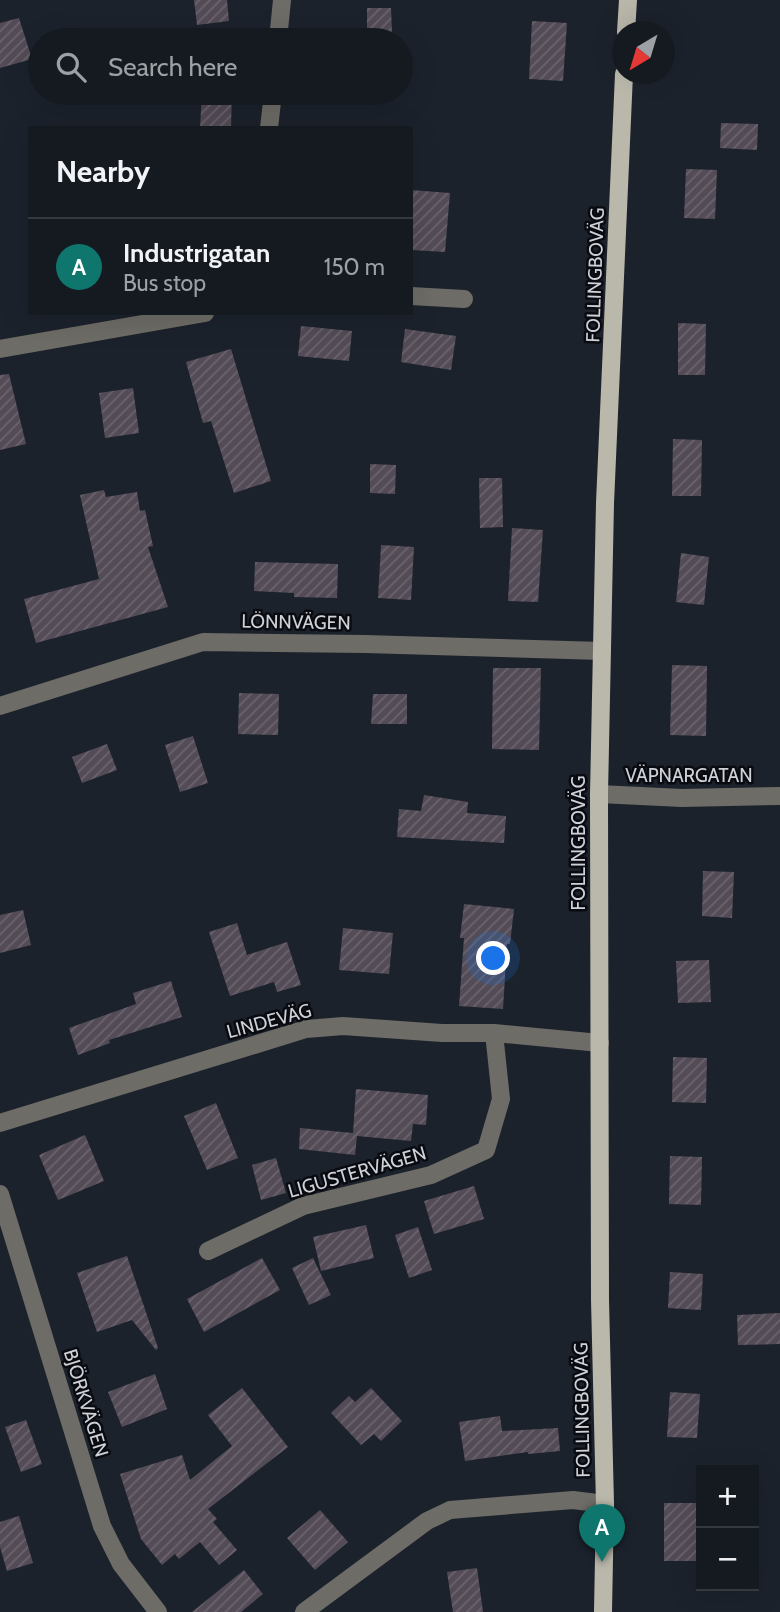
<!DOCTYPE html>
<meta charset="utf-8">
<style>
body{margin:0;font-family:Cabin,sans-serif;background:#22272e;color:#f1f3f6}
.controls{position:absolute;right:21px;bottom:21px;display:grid;overflow:hidden;border-radius:0px;box-shadow:0 7px 28px #0002}
.controls button{width:63px;height:63px;display:grid;place-items:center;padding:0;border:0;border-bottom:2px solid #34383f;background:#151a21;color:#f1f3f6;font:35px sans-serif}
.compass{position:absolute;left:612px;top:21px;width:63px;height:63px;border-radius:50%;background:#151a21;box-shadow:0 7px 28px #0002;rotate:218deg}
.you{position:absolute;left:494px;top:959px;width:24px;height:24px;margin:-18px;border:5px solid #fff;border-radius:50%;background:#1a73e8;box-shadow:0 0 0 10px #1a73e833}
.badge{display:grid;place-items:center;width:46px;height:46px;border-radius:50%;background:#0f766e;color:#fff;font-size:23px;font-weight:700}
.pin{position:absolute;translate:-50% -58px;filter:drop-shadow(0 2px 4px #0008)}
.pin::after{content:'';position:absolute;top:37px;width:24px;height:21px;background:inherit;clip-path:polygon(0 0,100% 0,50% 100%)}
.list{margin:0;padding:0;list-style:none}
h2{display:flex;justify-content:space-between;align-items:center;height:91px;margin:0;padding:0 28px;font-size:30px}
h2 small{font-size:23px;font-weight:400;color:#9da1a5}
.list li{display:grid;grid-template-columns:46px 1fr auto;gap:21px;align-items:center;box-sizing:border-box;height:98px;padding:0 28px;border-top:2px solid #34383f}
.list b{display:block;font-size:26px;white-space:nowrap}
.list p{margin:0;font-size:23px;white-space:nowrap;color:#9da1a5}
.list em{font-size:23px;font-style:normal;color:#9da1a5}
.icon{flex:none;width:38px;height:38px;fill:none;stroke:currentColor;stroke-width:2;stroke-linecap:round;stroke-linejoin:round}
.map{position:relative;flex:none;width:780px;height:1612px;overflow:hidden}
.search{position:absolute;background:#151a21;box-shadow:0 7px 28px #0002;left:28px;top:28px;width:385px;height:77px;display:flex;align-items:center;gap:18px;box-sizing:border-box;padding:0 24px;border-radius:38px;color:#9da1a5;font-size:26px}
.panel{position:absolute;background:#151a21;box-shadow:0 7px 28px #0002;left:28px;top:126px;width:385px;height:189px;border-radius:0px}
.map>svg:first-child{display:block}
.building{fill:url(#building-hatch)}
.lines{fill:none;stroke-linecap:round;stroke-linejoin:round}
.minor{stroke:#6d6c66;stroke-width:18}
.major{stroke:#bab8ab;stroke-width:18}
.labels{text-anchor:middle;dominant-baseline:central;stroke-width:5;stroke-linejoin:round;paint-order:stroke}
.street-label{font-size:19px;fill:#ced1d8;stroke:#090b10}
</style>
<div class="map">
<svg width="780" height="1612" viewBox="0 0 780 1612">
<defs>
<pattern id="building-hatch" width="6" height="6" patternUnits="userSpaceOnUse" patternTransform="scale(1.75)"><rect width="6" height="6" fill="#534b56"/><path d="M-1 1l2-2M0 6l6-6M5 7l2-2" fill="none" stroke="#6b646e"/></pattern>
</defs>
<rect width="100%" height="100%" fill="#1c222c"/>
<path class="building" d="M 194,0 L 227,0 L 229,21 L 197,25 Z
M 367,8 L 391,8 L 392,32 L 367,32 Z
M 19,18 L 32,59 L 0,68 L 0,23 Z
M 532,21 L 567,23 L 563,81 L 529,79 Z
M 202,93 L 232,93 L 231,128 L 200,128 Z
M 721,123 L 758,124 L 757,150 L 720,148 Z
M 686,169 L 717,170 L 715,219 L 684,218 Z
M 411,190 L 450,193 L 445,252 L 411,250 Z
M 678,323 L 706,324 L 705,375 L 678,375 Z
M 301,326 L 352,331 L 349,361 L 298,356 Z
M 405,329 L 456,336 L 451,370 L 401,362 Z
M 231,349 L 271,481 L 234,493 L 211,421 L 203,423 L 186,362 Z
M 9,374 L 26,444 L 0,450 L 0,375 Z
M 133,388 L 139,433 L 105,438 L 99,393 Z
M 673,439 L 702,440 L 701,496 L 672,496 Z
M 370,464 L 396,465 L 395,494 L 370,493 Z
M 479,478 L 502,478 L 503,527 L 480,528 Z
M 104,490 L 106,497 L 137,492 L 140,511 L 145,510 L 153,546 L 148,547 L 168,607 L 36,643 L 24,599 L 99,579 L 80,495 Z
M 512,528 L 543,530 L 538,602 L 508,601 Z
M 381,545 L 414,547 L 411,600 L 378,598 Z
M 681,553 L 709,557 L 704,605 L 676,602 Z
M 255,562 L 338,564 L 337,598 L 294,597 L 294,593 L 254,591 Z
M 672,665 L 707,666 L 706,736 L 670,735 Z
M 493,668 L 541,668 L 539,750 L 492,749 Z
M 239,693 L 279,694 L 278,735 L 238,734 Z
M 373,694 L 407,694 L 407,724 L 371,724 Z
M 193,736 L 208,783 L 180,792 L 165,745 Z
M 107,744 L 117,770 L 82,783 L 72,757 Z
M 424,795 L 468,802 L 467,813 L 506,816 L 504,843 L 397,837 L 399,809 L 421,811 Z
M 703,871 L 734,872 L 732,918 L 702,916 Z
M 464,904 L 514,909 L 510,944 L 507,944 L 503,1009 L 459,1006 L 464,938 L 460,938 Z
M 23,910 L 31,945 L 0,953 L 0,915 Z
M 237,923 L 247,955 L 287,942 L 301,985 L 277,992 L 274,982 L 230,996 L 209,932 Z
M 343,928 L 393,933 L 389,974 L 339,970 Z
M 709,960 L 711,1002 L 678,1003 L 676,961 Z
M 171,981 L 182,1017 L 109,1040 L 110,1043 L 78,1055 L 69,1028 L 136,1004 L 133,993 Z
M 673,1057 L 707,1058 L 706,1103 L 672,1102 Z
M 356,1089 L 428,1095 L 426,1125 L 413,1124 L 411,1141 L 357,1136 L 355,1155 L 299,1149 L 300,1128 L 353,1133 Z
M 216,1103 L 238,1158 L 207,1170 L 184,1116 Z
M 85,1135 L 104,1181 L 58,1200 L 39,1155 Z
M 670,1156 L 702,1157 L 701,1205 L 669,1204 Z
M 276,1158 L 286,1193 L 261,1200 L 252,1165 Z
M 474,1186 L 484,1219 L 434,1234 L 424,1201 Z
M 366,1225 L 374,1258 L 321,1271 L 313,1237 Z
M 418,1227 L 432,1270 L 409,1278 L 395,1235 Z
M 127,1256 L 158,1348 L 156,1350 L 132,1320 L 97,1332 L 77,1273 Z
M 262,1258 L 280,1290 L 204,1332 L 187,1299 Z
M 313,1258 L 331,1295 L 309,1305 L 292,1268 Z
M 670,1272 L 703,1274 L 701,1310 L 668,1308 Z
M 780,1313 L 780,1344 L 738,1345 L 737,1315 Z
M 155,1374 L 167,1409 L 122,1427 L 108,1392 Z
M 242,1388 L 288,1447 L 208,1509 L 217,1519 L 213,1522 L 237,1550 L 219,1565 L 200,1542 L 179,1559 L 175,1554 L 162,1565 L 141,1539 L 120,1474 L 182,1455 L 190,1480 L 232,1446 L 208,1415 Z
M 371,1388 L 402,1421 L 381,1441 L 374,1434 L 361,1445 L 331,1413 L 349,1396 L 355,1402 Z
M 670,1392 L 700,1394 L 697,1438 L 667,1437 Z
M 500,1416 L 502,1431 L 558,1428 L 560,1451 L 528,1454 L 528,1452 L 465,1461 L 459,1422 Z
M 26,1420 L 42,1464 L 21,1472 L 5,1427 Z
M 664,1503 L 701,1503 L 701,1561 L 664,1561 Z
M 320,1510 L 348,1542 L 315,1570 L 287,1538 Z
M 19,1516 L 33,1563 L 7,1571 L 0,1547 L 0,1522 Z
M 477,1568 L 483,1612 L 453,1612 L 447,1572 Z
M 244,1570 L 263,1594 L 241,1612 L 192,1612 Z"/>
<g class="lines">
<path class="minor" d="M 278,40 L 282,0
M 269,128 L 273,93
M 411,296 L 464,299
M 0,349 L 205,313
M 0,706 L 203,642 L 365,644 L 602,651
M 599,794 L 682,798 L 780,796
M 0,1123 L 306,1029 L 343,1026 L 442,1033 L 494,1033 L 600,1043
M 0,1194 L 102,1526 L 121,1564 L 158,1612
M 208,1251 L 303,1206 L 431,1175 L 486,1150 L 501,1099 L 494,1033
M 304,1612 L 427,1521 L 450,1510 L 573,1500 L 605,1504"/>
<path class="major" d="M 626,32 L 628,0
M 603,1612 L 605,1504 L 600,1300 L 599,794 L 605,503 L 624,74"/>
</g>
<g class="labels">
<g class="street-label">
<text transform="translate(595 275) rotate(-88)">FOLLINGBOVÄG</text>
<text transform="translate(296 622) rotate(1)">LÖNNVÄGEN</text>
<text x="689" y="775">VÄPNARGATAN</text>
<text transform="translate(578 843) rotate(-90)">FOLLINGBOVÄG</text>
<text transform="translate(269 1021) rotate(-15)">LINDEVÄG</text>
<text transform="translate(357 1172) rotate(-16)">LIGUSTERVÄGEN</text>
<text transform="translate(86 1403) rotate(73)">BJÖRKVÄGEN</text>
<text transform="translate(582 1410) rotate(-91)">FOLLINGBOVÄG</text>
</g>
</g>
</svg>
<div class="controls">
<button>+</button>
<button>−</button>
</div>
<svg class="compass" viewBox="-18 -18 36 36"><path d="M0-13l5 13h-10z" fill="#e53935"/><path d="M0 13l5-13h-10z" fill="#9da1a5"/></svg>
<div class="you"></div>
<div class="pin badge" style="left:602px;top:1562px">A</div>
<div class="search"><svg class="icon" aria-label="search" viewBox="0 0 24 24"><circle cx="10" cy="10" r="6"/><path d="M15 15l6 6"/></svg>Search here</div>
<section class="panel">
<h2>Nearby<small></small></h2>
<ul class="list">
<li><span class="badge">A</span><div><b>Industrigatan</b><p>Bus stop</p></div><em>150 m</em></li>
</ul>
</section>
</div>
